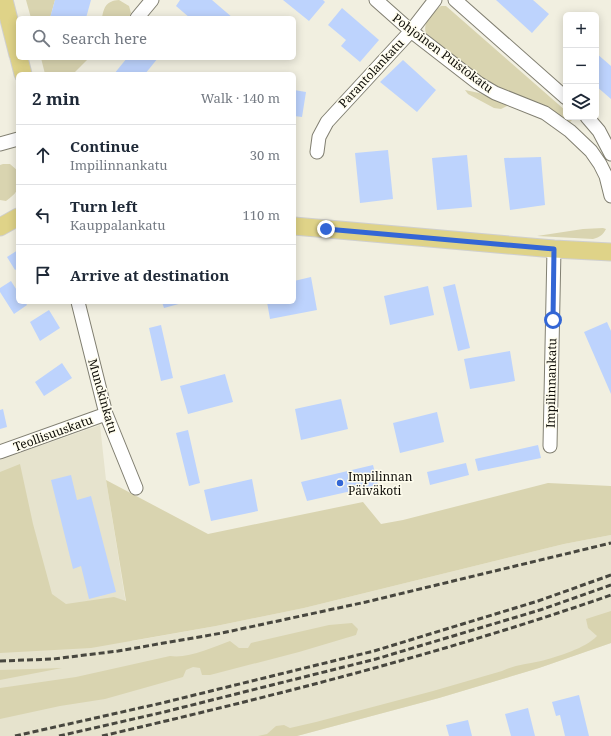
<!DOCTYPE html>
<meta charset="utf-8">
<style>
body{margin:0;font-family:"Noto Serif",serif;background:#f2f2f3;color:#1f2937}
.controls{position:absolute;right:12px;top:12px;display:grid;overflow:hidden;border-radius:6px;box-shadow:0 2px 10px #0003}
.controls button{width:36px;height:36px;display:grid;place-items:center;padding:0;border:0;border-bottom:1px solid #e0e1e3;background:#fff;color:#1f2937;font:20px sans-serif}
.stop{position:absolute;width:12px;height:12px;margin:-9px;border:3px solid #3366d5;border-radius:50%;background:#fff}
.stop.end{background:#3366d5;border-color:#fff;box-shadow:0 1px 4px #0008}
.list{margin:0;padding:0;list-style:none}
h2{display:flex;justify-content:space-between;align-items:center;height:52px;margin:0;padding:0 16px;font-size:17px}
h2 small{font-size:13px;font-weight:400;color:#747a83}
.list li{display:grid;grid-template-columns:26px 1fr auto;gap:12px;align-items:center;box-sizing:border-box;height:60px;padding:0 16px;border-top:1px solid #e0e1e3}
.list b{display:block;font-size:15px;white-space:nowrap}
.list p{margin:0;font-size:13px;white-space:nowrap;color:#747a83}
.list em{font-size:13px;font-style:normal;color:#747a83}
.icon{flex:none;width:22px;height:22px;fill:none;stroke:currentColor;stroke-width:2;stroke-linecap:round;stroke-linejoin:round}
.map{position:relative;flex:none;width:611px;height:736px;overflow:hidden}
.search{position:absolute;background:#fff;box-shadow:0 2px 10px #0003;left:16px;top:16px;width:280px;height:44px;display:flex;align-items:center;gap:10px;box-sizing:border-box;padding:0 14px;border-radius:6px;color:#747a83;font-size:15px}
.panel{position:absolute;background:#fff;box-shadow:0 2px 10px #0003;left:16px;top:72px;width:280px;height:232px;border-radius:6px}
.map>svg:first-child{display:block}
.built{fill:#e6e3cd}
.green{fill:#d9d4b0}
.building{fill:#bdd3fd}
.lines{fill:none;stroke-linecap:round;stroke-linejoin:round}
.minor-casing{stroke:#817f71;stroke-width:15}
.major-casing{stroke:#cfcfce;stroke-width:19}
.minor{stroke:#fff;stroke-width:13}
.major{stroke:#dfd388;stroke-width:17}
.rail{stroke:#48473f;stroke-width:3;stroke-dasharray:6 3;stroke-linecap:butt}
.route{stroke:#3366d5;stroke-width:5}
.poi-dot{fill:#3366d5;stroke:#fffdee;stroke-width:1.5}
.labels{text-anchor:middle;dominant-baseline:central;stroke-width:3;stroke-linejoin:round;paint-order:stroke}
.street-label{font-size:12px;fill:#0f0e09;stroke:#fffdee}
.poi-label{font-size:12px;fill:#0f0e09;stroke:#fffdee;text-anchor:start}
</style>
<div class="map">
<svg width="611" height="736" viewBox="0 0 611 736">
<rect width="100%" height="100%" fill="#f1efe0"/>
<path class="built" d="M 100,425 L 106,480 L 132,641 L 216,626 L 304,608 L 564,544 L 611,535 L 611,643 L 539,668 L 439,698 L 297,736 L 0,736 L 0,460 Z"/>
<path class="green" d="M 26,0 L 55,0 L 50,18 L 31,18 Z
M 119,0 L 129,6 L 131,13 L 129,18 L 102,18 C 104,7 106,1 119,0 Z
M 441,6 L 446,6 L 566,111 L 566,117 L 574,118 L 568,124 L 526,100 L 481,80 L 426,33 C 422,23 433,12 441,6 Z
M 41,58 L 89,58 L 73,74 L 45,74 Z
M 465,90 L 479,93 L 509,105 L 501,109 L 494,108 L 468,94 Z
M 3,164 L 10,164 L 18,171 C 18,188 21,190 6,201 L 0,200 L 0,165 Z
M 603,228 L 606,229 C 603,235 600,237 593,239 L 537,236 L 583,229 Z
M 20,464 L 33,524 L 52,594 L 66,604 L 114,597 L 126,601 L 106,480 L 208,534 L 363,502 L 381,524 L 403,520 L 548,483 L 611,486 L 611,535 L 564,544 L 304,608 L 216,626 L 91,648 L 0,653 L 0,472 Z
M 611,611 L 611,643 L 539,668 L 439,698 L 297,736 L 258,736 L 267,734 L 276,726 L 284,725 L 290,728 L 316,722 L 433,691 L 502,671 C 514,665 527,664 541,661 C 557,657 586,648 597,636 L 588,628 L 586,619 Z
M 352,623 L 358,629 L 356,635 L 299,652 L 210,675 L 202,675 L 200,668 L 193,667 L 186,670 L 183,677 L 105,699 L 60,706 L 0,719 L 0,688 L 76,677 L 170,656 C 188,659 213,647 230,641 L 239,648 L 248,648 L 251,643 L 329,625 Z
M 62,668 L 0,680 L 0,670 Z"/>
<path class="building" d="M 55,0 L 91,0 L 86,18 L 50,18 Z
M 180,0 L 212,0 L 233,18 L 190,18 L 176,6 Z
M 283,0 L 323,0 L 325,2 L 309,21 Z
M 496,0 L 533,0 L 549,14 L 532,33 Z
M 342,8 L 379,40 L 360,62 L 341,46 L 346,40 L 328,25 Z
M 596,53 L 611,66 L 611,99 L 596,86 Z
M 127,58 L 158,58 L 145,74 L 114,74 Z
M 403,60 L 436,90 L 417,112 L 380,82 Z
M 294,90 L 306,92 L 302,117 L 294,116 Z
M 388,150 L 393,199 L 360,203 L 355,153 Z
M 467,155 L 472,207 L 437,210 L 432,158 Z
M 541,157 L 545,205 L 510,210 L 504,158 Z
M 18,250 L 18,268 L 15,270 L 7,257 Z
M 311,277 L 317,310 L 270,319 L 267,302 L 294,302 L 294,281 Z
M 11,281 L 18,292 L 18,302 L 25,302 L 27,305 L 14,314 L 0,292 L 0,288 Z
M 455,284 L 470,348 L 458,351 L 443,287 Z
M 428,286 L 434,315 L 390,325 L 384,296 Z
M 162,302 L 186,302 L 164,308 Z
M 49,310 L 60,328 L 40,341 L 30,322 Z
M 607,322 L 611,331 L 611,394 L 584,332 Z
M 161,325 L 173,378 L 161,381 L 149,328 Z
M 510,351 L 515,381 L 470,389 L 464,359 Z
M 62,363 L 72,378 L 44,396 L 35,382 Z
M 225,374 L 233,402 L 188,414 L 180,386 Z
M 341,399 L 348,429 L 301,440 L 295,409 Z
M 3,409 L 7,427 L 0,429 L 0,410 Z
M 437,412 L 444,442 L 400,453 L 393,423 Z
M 188,430 L 200,483 L 189,486 L 176,433 Z
M 538,445 L 541,458 L 478,471 L 475,459 Z
M 466,463 L 469,475 L 430,485 L 427,472 Z
M 373,465 L 378,485 L 307,501 L 301,482 Z
M 71,475 L 77,500 L 91,496 L 116,592 L 89,599 L 81,566 L 73,569 L 51,480 Z
M 252,479 L 258,511 L 211,521 L 204,490 Z
M 579,695 L 589,736 L 565,736 L 560,715 L 556,716 L 552,702 Z
M 528,708 L 535,736 L 511,736 L 505,714 Z
M 468,720 L 472,736 L 449,736 L 446,725 Z"/>
<g class="lines">
<defs>
<path id="minor" d="M 376,0 L 411,31 L 478,83 L 495,93 L 545,113 L 570,131 L 591,151 L 600,164 L 606,176 L 611,196
M 455,0 L 566,98
M 137,18 L 152,0
M 587,117 L 599,131 L 611,154
M 0,144 L 18,139
M 317,152 L 319,137 L 327,122 L 411,31 L 435,0
M 78,302 L 106,414 L 136,488
M 550,446 L 554,249
M 0,452 L 106,414"/>
<path id="major" d="M 4,0 L 18,55
M 19,58 L 23,74
M 294,226 L 554,249 L 611,252
M 0,227 L 18,217"/>
</defs>
<use href="#minor" class="minor-casing"/>
<use href="#major" class="major-casing"/>
<use href="#minor" class="minor"/>
<use href="#major" class="major"/>
<path class="rail" d="M 0,661 L 53,659 L 118,651 L 222,633 L 366,602 L 611,543
M 15,736 L 162,703 L 374,651 L 538,601 L 611,575
M 59,736 L 164,712 L 376,659 L 540,610 L 611,585
M 102,736 C 274,696 445,653 611,595"/>
</g>
<g class="lines">
<path class="route" d="M 326,229 L 554,249 L 553,320"/>
</g>
<circle class="poi-dot" cx="340" cy="483" r="4"/>
<g class="labels">
<g class="street-label">
<text transform="translate(443 53) rotate(37)">Pohjoinen Puistokatu</text>
<text transform="translate(371 73) rotate(-47)">Parantolankatu</text>
<text transform="translate(551 383) rotate(-89)">Impilinnankatu</text>
<text transform="translate(103 396) rotate(74)">Munckinkatu</text>
<text transform="translate(53 433) rotate(-20)">Teollisuuskatu</text>
</g>
<g class="poi-label">
<text x="348" y="476">Impilinnan<tspan x="348" dy="14">Päiväkoti</tspan></text>
</g>
</g>
</svg>
<div class="controls">
<button>+</button>
<button>−</button>
<button><svg class="icon" aria-label="layers" viewBox="0 0 24 24"><path d="M12 4l9 5-9 5-9-5zM3 14l9 5 9-5"/></svg></button>
</div>
<div class="stop" style="left:553px;top:320px"></div>
<div class="stop end" style="left:326px;top:229px"></div>
<div class="search"><svg class="icon" aria-label="search" viewBox="0 0 24 24"><circle cx="10" cy="10" r="6"/><path d="M15 15l6 6"/></svg>Search here</div>
<section class="panel">
<h2>2 min<small>Walk · 140 m</small></h2>
<ul class="list">
<li><svg class="icon" aria-label="ahead" viewBox="0 0 24 24"><path d="M12 20V5M6 11l6-6 6 6"/></svg><div><b>Continue</b><p>Impilinnankatu</p></div><em>30 m</em></li>
<li><svg class="icon" aria-label="left" viewBox="0 0 24 24"><path d="M17 20v-9H6M10 6l-5 5 5 5"/></svg><div><b>Turn left</b><p>Kauppalankatu</p></div><em>110 m</em></li>
<li><svg class="icon" aria-label="arrive" viewBox="0 0 24 24"><path d="M6 21V4h12l-3 4 3 4H6"/></svg><div><b>Arrive at destination</b></div></li>
</ul>
</section>
</div>
